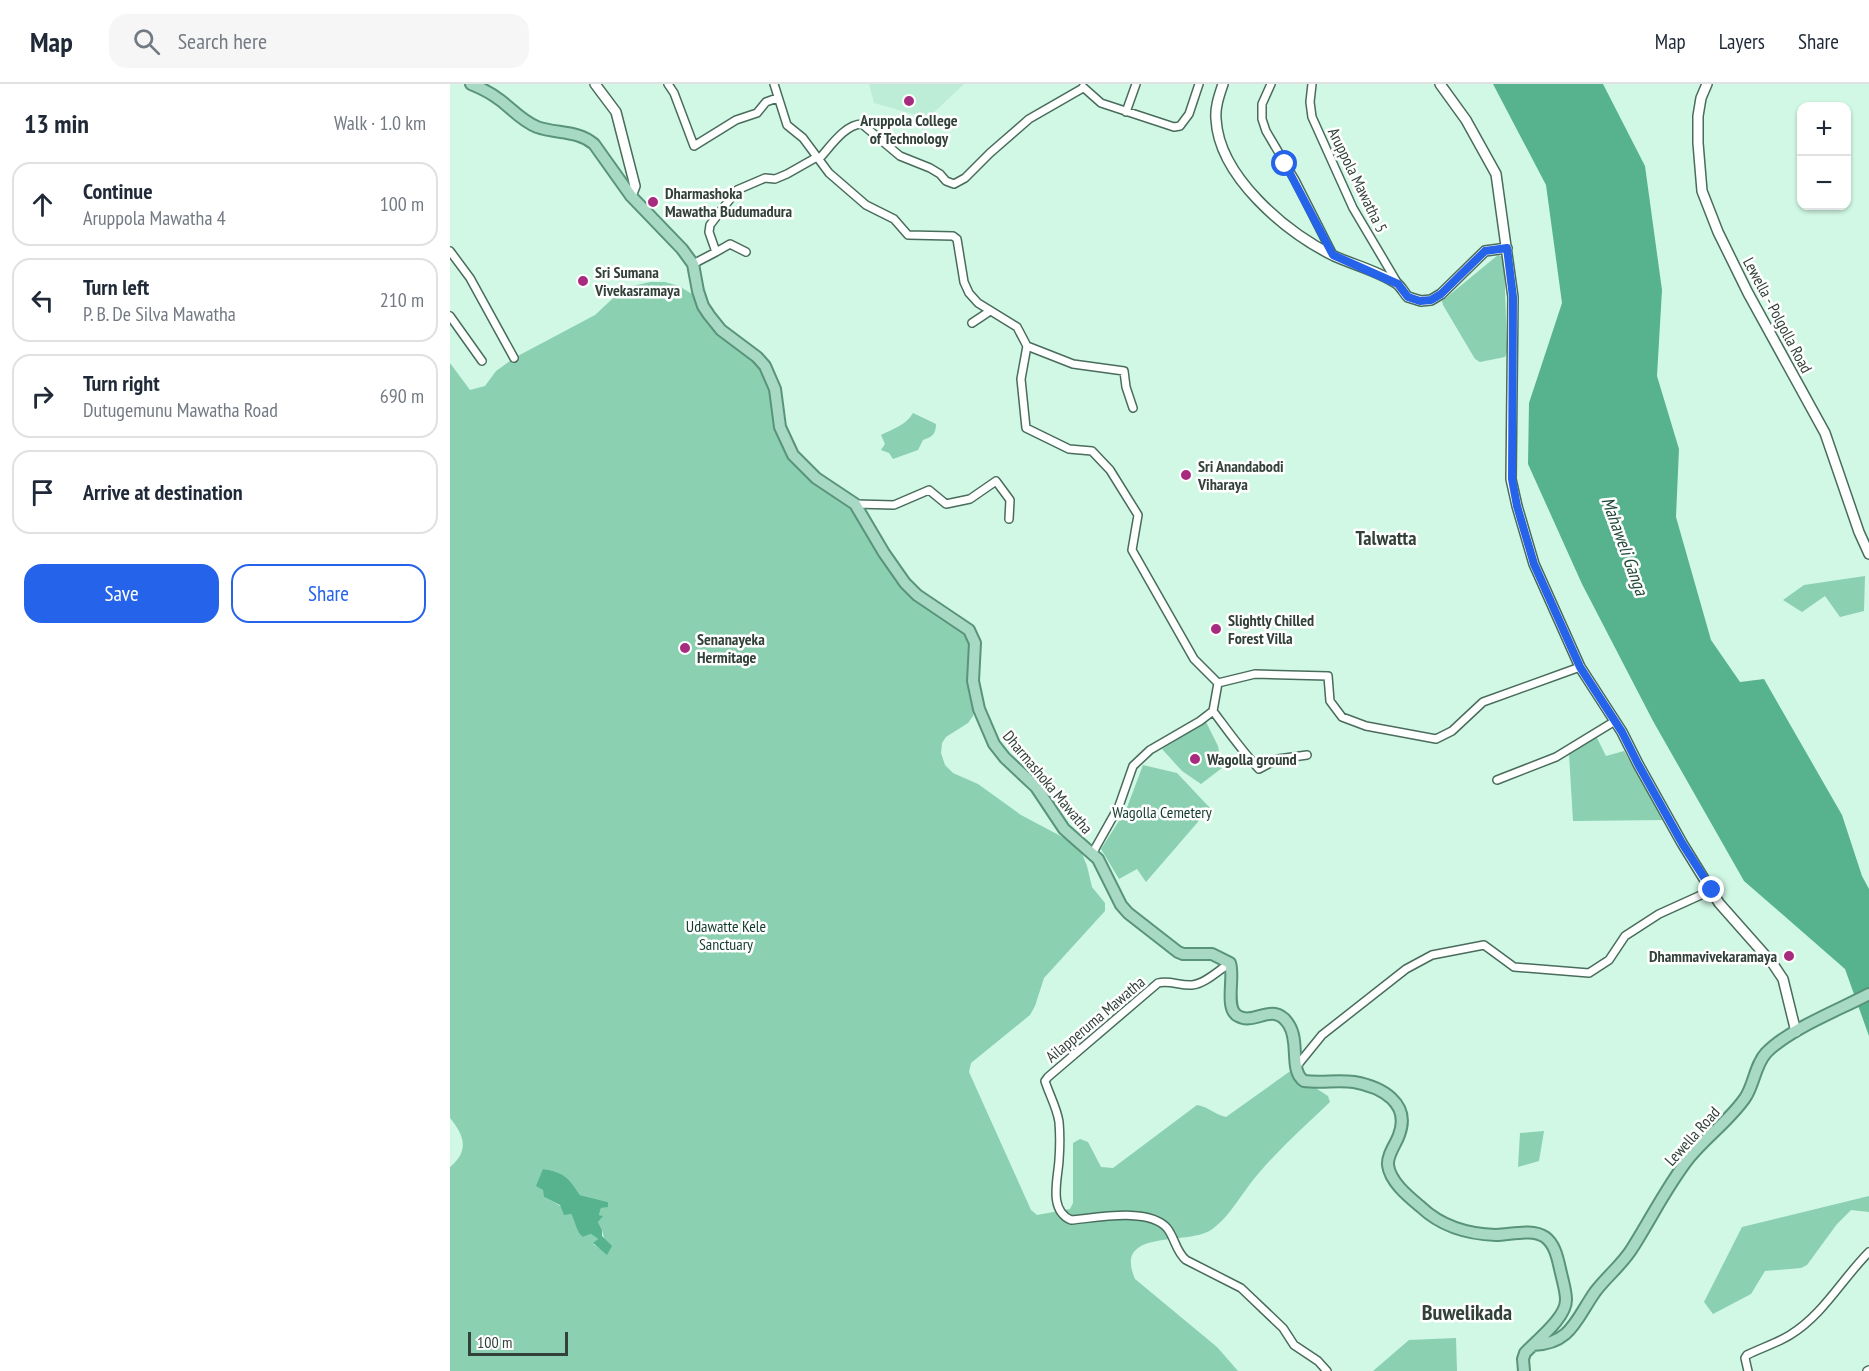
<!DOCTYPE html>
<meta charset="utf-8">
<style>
body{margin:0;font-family:"PT Sans Narrow",sans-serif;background:#f6f6f7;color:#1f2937}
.controls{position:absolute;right:18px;top:18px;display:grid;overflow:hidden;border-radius:12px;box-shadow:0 2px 4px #0004}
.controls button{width:54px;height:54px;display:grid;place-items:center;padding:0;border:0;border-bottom:2px solid #e0e1e3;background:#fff;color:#1f2937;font:30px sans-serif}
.scale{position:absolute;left:18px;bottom:15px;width:100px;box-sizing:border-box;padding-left:6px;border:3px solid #32413a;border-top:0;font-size:16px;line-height:21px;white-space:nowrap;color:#32413a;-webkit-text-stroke:4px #fff;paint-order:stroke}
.stop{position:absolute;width:18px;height:18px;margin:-14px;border:4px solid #2563eb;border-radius:50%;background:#fff}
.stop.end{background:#2563eb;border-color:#fff;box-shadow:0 2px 6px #0008}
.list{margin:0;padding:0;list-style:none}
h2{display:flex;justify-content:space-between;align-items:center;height:78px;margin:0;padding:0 24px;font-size:26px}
h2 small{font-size:20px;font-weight:400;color:#747a83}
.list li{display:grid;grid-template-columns:39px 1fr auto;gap:18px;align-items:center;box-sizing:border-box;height:84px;margin:0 12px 12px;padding:0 12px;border:2px solid #e0e1e3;border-radius:18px}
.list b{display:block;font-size:22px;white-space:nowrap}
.list p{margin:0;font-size:20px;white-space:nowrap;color:#747a83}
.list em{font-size:20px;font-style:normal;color:#747a83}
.actions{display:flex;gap:12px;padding:18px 24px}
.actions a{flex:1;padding:14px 0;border:2px solid #2563eb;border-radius:18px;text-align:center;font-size:21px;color:#2563eb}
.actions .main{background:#2563eb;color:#fff}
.icon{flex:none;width:33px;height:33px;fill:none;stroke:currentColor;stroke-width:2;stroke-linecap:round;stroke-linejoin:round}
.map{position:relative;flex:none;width:1419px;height:1287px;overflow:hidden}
header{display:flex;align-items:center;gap:36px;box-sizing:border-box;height:84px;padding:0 30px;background:#fff;border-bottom:2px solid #e0e1e3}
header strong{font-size:28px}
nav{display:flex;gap:33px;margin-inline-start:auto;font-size:21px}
.search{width:420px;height:54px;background:#f6f6f7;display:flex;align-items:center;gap:15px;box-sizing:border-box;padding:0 21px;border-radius:18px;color:#747a83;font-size:22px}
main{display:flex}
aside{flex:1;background:#fff}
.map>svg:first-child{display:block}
.built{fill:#beedd7}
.green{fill:#8ad0b1;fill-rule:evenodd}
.water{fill:#57b38d}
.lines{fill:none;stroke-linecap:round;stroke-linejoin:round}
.minor-casing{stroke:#496c5c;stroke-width:10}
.tertiary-casing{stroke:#496c5c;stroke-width:12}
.primary-casing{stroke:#59947a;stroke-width:14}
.minor{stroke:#fff;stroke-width:7}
.tertiary{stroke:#fff;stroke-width:9}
.primary{stroke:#a8d9c4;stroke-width:10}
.route{stroke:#2563eb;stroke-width:8}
.poi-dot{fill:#a72b7e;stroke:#fff;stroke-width:2}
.labels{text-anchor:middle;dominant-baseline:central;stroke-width:5;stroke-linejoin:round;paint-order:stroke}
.poi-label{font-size:16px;font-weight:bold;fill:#32413a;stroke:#fff;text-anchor:start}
.street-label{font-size:16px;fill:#32413a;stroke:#fff}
.park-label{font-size:16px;fill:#143c2d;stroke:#fff}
.water-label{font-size:18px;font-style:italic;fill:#214939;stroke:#fff}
.quarter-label{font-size:20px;font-weight:bold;fill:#32413a;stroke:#fff}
.district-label{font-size:22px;font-weight:bold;fill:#32413a;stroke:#fff}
</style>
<header>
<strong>Map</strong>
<div class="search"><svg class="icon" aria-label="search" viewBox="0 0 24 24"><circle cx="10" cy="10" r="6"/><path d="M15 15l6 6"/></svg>Search here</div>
<nav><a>Map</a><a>Layers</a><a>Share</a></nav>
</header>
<main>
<aside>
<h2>13 min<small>Walk · 1.0 km</small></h2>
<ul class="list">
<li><svg class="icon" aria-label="ahead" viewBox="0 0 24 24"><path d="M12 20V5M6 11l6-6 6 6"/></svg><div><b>Continue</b><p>Aruppola Mawatha 4</p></div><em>100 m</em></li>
<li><svg class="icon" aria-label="left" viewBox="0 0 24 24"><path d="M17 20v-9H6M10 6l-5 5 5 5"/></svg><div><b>Turn left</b><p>P. B. De Silva Mawatha</p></div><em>210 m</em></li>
<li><svg class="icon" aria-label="right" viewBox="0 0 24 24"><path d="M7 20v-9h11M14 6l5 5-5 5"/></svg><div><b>Turn right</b><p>Dutugemunu Mawatha Road</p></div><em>690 m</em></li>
<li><svg class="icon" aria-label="arrive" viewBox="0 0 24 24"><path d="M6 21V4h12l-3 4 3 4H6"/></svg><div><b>Arrive at destination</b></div></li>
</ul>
<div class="actions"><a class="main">Save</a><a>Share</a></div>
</aside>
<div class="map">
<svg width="1419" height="1287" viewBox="0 0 1419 1287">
<rect width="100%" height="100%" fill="#d1f8e5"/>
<path class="built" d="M 419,0 L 514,0 L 479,33 L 473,33 L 424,19 Z"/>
<path class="green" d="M 1048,171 L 1054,173 L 1057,268 L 1055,273 L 1030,278 L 1025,275 L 993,221 L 992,217 Z
M 200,198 L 215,198 L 229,202 L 242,210 L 276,254 L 311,285 L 325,305 L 336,357 L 410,432 L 418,450 L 436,482 L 466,517 L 510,546 L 518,555 L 522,564 L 518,594 L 525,624 L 523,632 L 518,639 L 496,653 L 492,659 L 491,669 L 495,681 L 503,689 L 528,700 L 571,731 L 620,757 L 631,767 L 637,782 L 642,803 L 655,819 L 655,827 L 594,894 L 585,922 L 580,931 L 521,979 L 519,988 L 581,1126 L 587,1131 L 620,1125 L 623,1119 L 623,1059 L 630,1055 L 638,1058 L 651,1083 L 663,1084 L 747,1021 C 759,1023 764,1030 776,1033 L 846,983 L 850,994 L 878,1012 L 880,1018 C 856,1041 830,1064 808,1090 C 792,1108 781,1132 761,1146 C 736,1162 663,1144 685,1195 L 767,1263 L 788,1287 L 0,1287 L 0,1083 C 19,1067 15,1052 0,1034 L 0,279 L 20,306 L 35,302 L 46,287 L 64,274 L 145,231 L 174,204 ZM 93,1085 C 114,1088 119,1094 130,1111 L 158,1118 L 151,1124 L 149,1131 L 152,1132 L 148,1138 L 152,1146 L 158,1170 L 143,1160 L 148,1155 L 141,1150 L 133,1153 C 127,1148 128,1143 125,1136 C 119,1125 105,1119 94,1113 Z
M 463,329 L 486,340 C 486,350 482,353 473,356 L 468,366 L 443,375 L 439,369 L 431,366 L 435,360 L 431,351 C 443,345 456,341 463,329 Z
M 1415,492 L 1414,527 L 1390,533 L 1375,512 L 1352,528 L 1333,516 L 1354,501 Z
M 756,638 L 768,662 L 772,684 L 751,700 L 732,687 L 712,665 Z
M 1146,652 L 1156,672 L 1174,667 L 1214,736 L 1123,737 L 1119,670 Z
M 693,681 L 727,689 L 760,724 L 696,798 L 687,785 L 669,795 L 651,765 L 676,726 Z
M 1094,1047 L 1089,1077 L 1068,1083 L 1070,1049 Z
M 1419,1112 L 1419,1128 L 1401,1126 L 1387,1140 L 1357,1181 L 1351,1184 L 1315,1187 L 1301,1210 L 1263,1230 L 1254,1218 L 1292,1143 Z
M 1006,1254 L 1007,1287 L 923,1287 L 959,1256 Z"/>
<path class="water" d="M 1043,0 L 1153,0 L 1195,82 L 1212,206 L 1207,292 L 1229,365 L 1226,433 L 1261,556 L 1290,598 L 1314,595 L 1392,731 L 1412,792 L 1419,805 L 1419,952 L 1395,885 L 1294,797 L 1203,637 L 1132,500 L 1078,380 L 1079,319 L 1112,219 L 1096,101 Z
M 93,1085 C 114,1088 119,1094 130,1111 L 158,1118 L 158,1123 L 151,1124 L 149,1131 L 153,1132 L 148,1138 L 152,1146 L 152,1152 L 162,1162 L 157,1171 L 143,1159 L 148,1155 L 141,1150 L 133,1153 C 126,1148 126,1138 121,1130 L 114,1131 L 110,1121 L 94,1113 L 93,1106 L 86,1102 Z"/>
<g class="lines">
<defs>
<path id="minor" d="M 218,0 L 224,9 L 244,62 L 286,36 L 307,29 L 316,18 L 327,14
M 324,0 L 337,41 L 353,54 L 379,89 L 416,121 L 444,135 L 458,151 L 503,152 L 507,155 L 514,198 L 519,209 L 528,219 L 567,243 L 577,262 L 623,280 L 674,287 L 676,303 L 683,324
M 821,0 L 812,20 L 812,35 L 816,47 L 845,96 L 883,171
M 862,0 L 860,18 L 862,33 L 903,124 L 948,200
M 633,3 L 651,19 L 724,43 L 730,42 L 739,30 L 749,0
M 676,28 L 686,0
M 369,75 C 380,63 395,40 412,40 L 450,72 L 480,84 L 490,90 L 496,97 L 504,100 L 515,94 L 540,69 L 579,35 L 633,4
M 0,167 L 20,194 L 64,274
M 266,168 L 280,160 L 296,168
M 243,180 L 266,168 L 259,148 L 260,141 L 287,106 L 315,94 L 325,95 L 337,90 L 367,73
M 0,232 L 32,277
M 522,239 L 540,227
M 577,262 L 571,295 L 576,344 L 619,365 L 642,367 L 660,386 L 688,431 L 682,466 L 744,575 L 768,599
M 405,420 L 444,421 L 479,406 L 496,420 L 520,415 L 546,397 L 560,416 L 559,435
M 763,627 C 778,647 792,667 809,685 L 828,675 L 857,671
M 1047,696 L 1106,673 L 1165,637
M 642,770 L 669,722 L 683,682 L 700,666 L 750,637 L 763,627 L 768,599 L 805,590 L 878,592 L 880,617 L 892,633 L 916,642 L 986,655 L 1002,647 L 1033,618 L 1130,583
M 780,879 C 769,886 755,900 742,901 C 730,902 720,896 708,899 L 598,993 L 595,997 C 599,1010 607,1024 609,1038 C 610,1050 610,1063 609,1076 C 608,1095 598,1126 621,1136 C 646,1134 699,1123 717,1144 C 725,1154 726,1168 736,1176 L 791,1204 L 833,1244 L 844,1261 L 868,1277 L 877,1287
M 846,983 L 872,951 L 956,885 L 982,871 L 1034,861 L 1064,883 L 1139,889 L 1159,876 L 1175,852 L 1209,830 L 1262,806
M 1298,1287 L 1295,1274 L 1297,1271 C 1311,1264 1327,1259 1340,1251 C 1373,1231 1392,1195 1419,1168
M 1417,1287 L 1419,1286"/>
<path id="tertiary" d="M 145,0 L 166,28 L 185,102 L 181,112
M 773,0 C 769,12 765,23 766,35 C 769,93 836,148 884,172 C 904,181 928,187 946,199 C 951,202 954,209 958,213 L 971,217 L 981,216 L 991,210 L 1035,167 L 1057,164
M 990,0 L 1016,36 L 1046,90 L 1063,213 L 1061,395 L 1067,422 L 1084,480 L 1130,583 L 1172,648 L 1188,680 L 1232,759 L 1269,819 L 1323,880 L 1333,895 L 1346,948
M 1257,0 L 1251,14 L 1248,32 L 1248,59 L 1252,107 L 1268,148 L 1298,209 L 1375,349 L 1409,448 L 1419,470"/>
<path id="primary" d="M 21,0 C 31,4 41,9 50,16 C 62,25 72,37 87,43 C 107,50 127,46 144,60 L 181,112 L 232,165 L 243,180 L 248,207 L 253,222 L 259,231 L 271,246 L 307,273 L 315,282 L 325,305 L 330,343 L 343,371 L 366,394 L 405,420 L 434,469 L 455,499 L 467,511 L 519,546 L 525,559 L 523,597 L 529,625 L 544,660 L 555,674 L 586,703 L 614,745 L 648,775 L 671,821 L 678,829 L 728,868 L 733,870 L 762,870 L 780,879 C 785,893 774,925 788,932 C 805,942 824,916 839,941 C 850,958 839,987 854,997 C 871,999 888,996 904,998 C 932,1003 961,1019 949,1051 C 946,1060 937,1071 938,1081 C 940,1098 959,1113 971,1123 C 991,1142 1018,1150 1046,1151 C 1060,1151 1082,1144 1095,1153 C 1106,1161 1108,1177 1111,1189 C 1113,1198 1116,1207 1116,1216 C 1116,1234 1087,1256 1075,1269 L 1073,1275 L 1074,1287
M 1083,1261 C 1121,1260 1126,1235 1145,1208 C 1157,1192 1173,1180 1183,1163 C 1202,1133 1217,1102 1239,1074 C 1256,1053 1279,1037 1295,1014 C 1304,1001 1305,981 1316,969 C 1339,945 1389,926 1419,910"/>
</defs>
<use href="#minor" class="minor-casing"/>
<use href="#tertiary" class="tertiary-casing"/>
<use href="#primary" class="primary-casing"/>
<use href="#minor" class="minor"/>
<use href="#tertiary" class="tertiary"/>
<use href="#primary" class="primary"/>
</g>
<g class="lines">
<path class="route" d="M 835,80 L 883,171 L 948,200 L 958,213 L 970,217 L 981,216 L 991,210 L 1035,167 L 1057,164 L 1063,213 L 1062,395 L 1067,422 L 1084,480 L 1130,583 L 1172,648 L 1188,680 L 1232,759 L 1262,806"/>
</g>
<g class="poi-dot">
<circle cx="459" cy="17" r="6"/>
<circle cx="203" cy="118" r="6"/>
<circle cx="133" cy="197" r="6"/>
<circle cx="736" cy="391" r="6"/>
<circle cx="766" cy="545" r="6"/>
<circle cx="235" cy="564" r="6"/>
<circle cx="745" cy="675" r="6"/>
<circle cx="1339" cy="872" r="6"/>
</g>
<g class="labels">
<g class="poi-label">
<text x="459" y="36" text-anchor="middle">Aruppola College<tspan x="459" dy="18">of Technology</tspan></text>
<text x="215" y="109">Dharmashoka<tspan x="215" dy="18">Mawatha Budumadura</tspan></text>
<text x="145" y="188">Sri Sumana<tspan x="145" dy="18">Vivekasramaya</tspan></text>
<text x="748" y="382">Sri Anandabodi<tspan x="748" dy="18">Viharaya</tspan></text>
<text x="778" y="536">Slightly Chilled<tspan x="778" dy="18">Forest Villa</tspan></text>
<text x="247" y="555">Senanayeka<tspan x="247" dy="18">Hermitage</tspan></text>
<text x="757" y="675">Wagolla ground</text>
<text x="1327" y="872" text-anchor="end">Dhammavivekaramaya</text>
</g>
<g class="street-label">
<text transform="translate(908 96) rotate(64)">Aruppola Mawatha 5</text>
<text transform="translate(1328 231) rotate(62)">Lewella - Polgolla Road</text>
<text transform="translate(598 698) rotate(50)">Dharmashoka Mawatha</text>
<text transform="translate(645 935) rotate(-40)">Ailapperuma Mawatha</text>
<text transform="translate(1242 1052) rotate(-48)">Lewella Road</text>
</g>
<g class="park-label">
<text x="712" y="728">Wagolla Cemetery</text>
<text x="276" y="842">Udawatte Kele<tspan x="276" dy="18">Sanctuary</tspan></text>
</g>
<g class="water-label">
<text transform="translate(1175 462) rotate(70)">Mahaweli Ganga</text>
</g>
<g class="quarter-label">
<text x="936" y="454">Talwatta</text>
</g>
<g class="district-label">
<text x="1017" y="1228">Buwelikada</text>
</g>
</g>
</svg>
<div class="controls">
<button>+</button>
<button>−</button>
</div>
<div class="scale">100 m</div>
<div class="stop" style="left:835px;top:80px"></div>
<div class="stop end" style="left:1262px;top:806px"></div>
</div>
</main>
